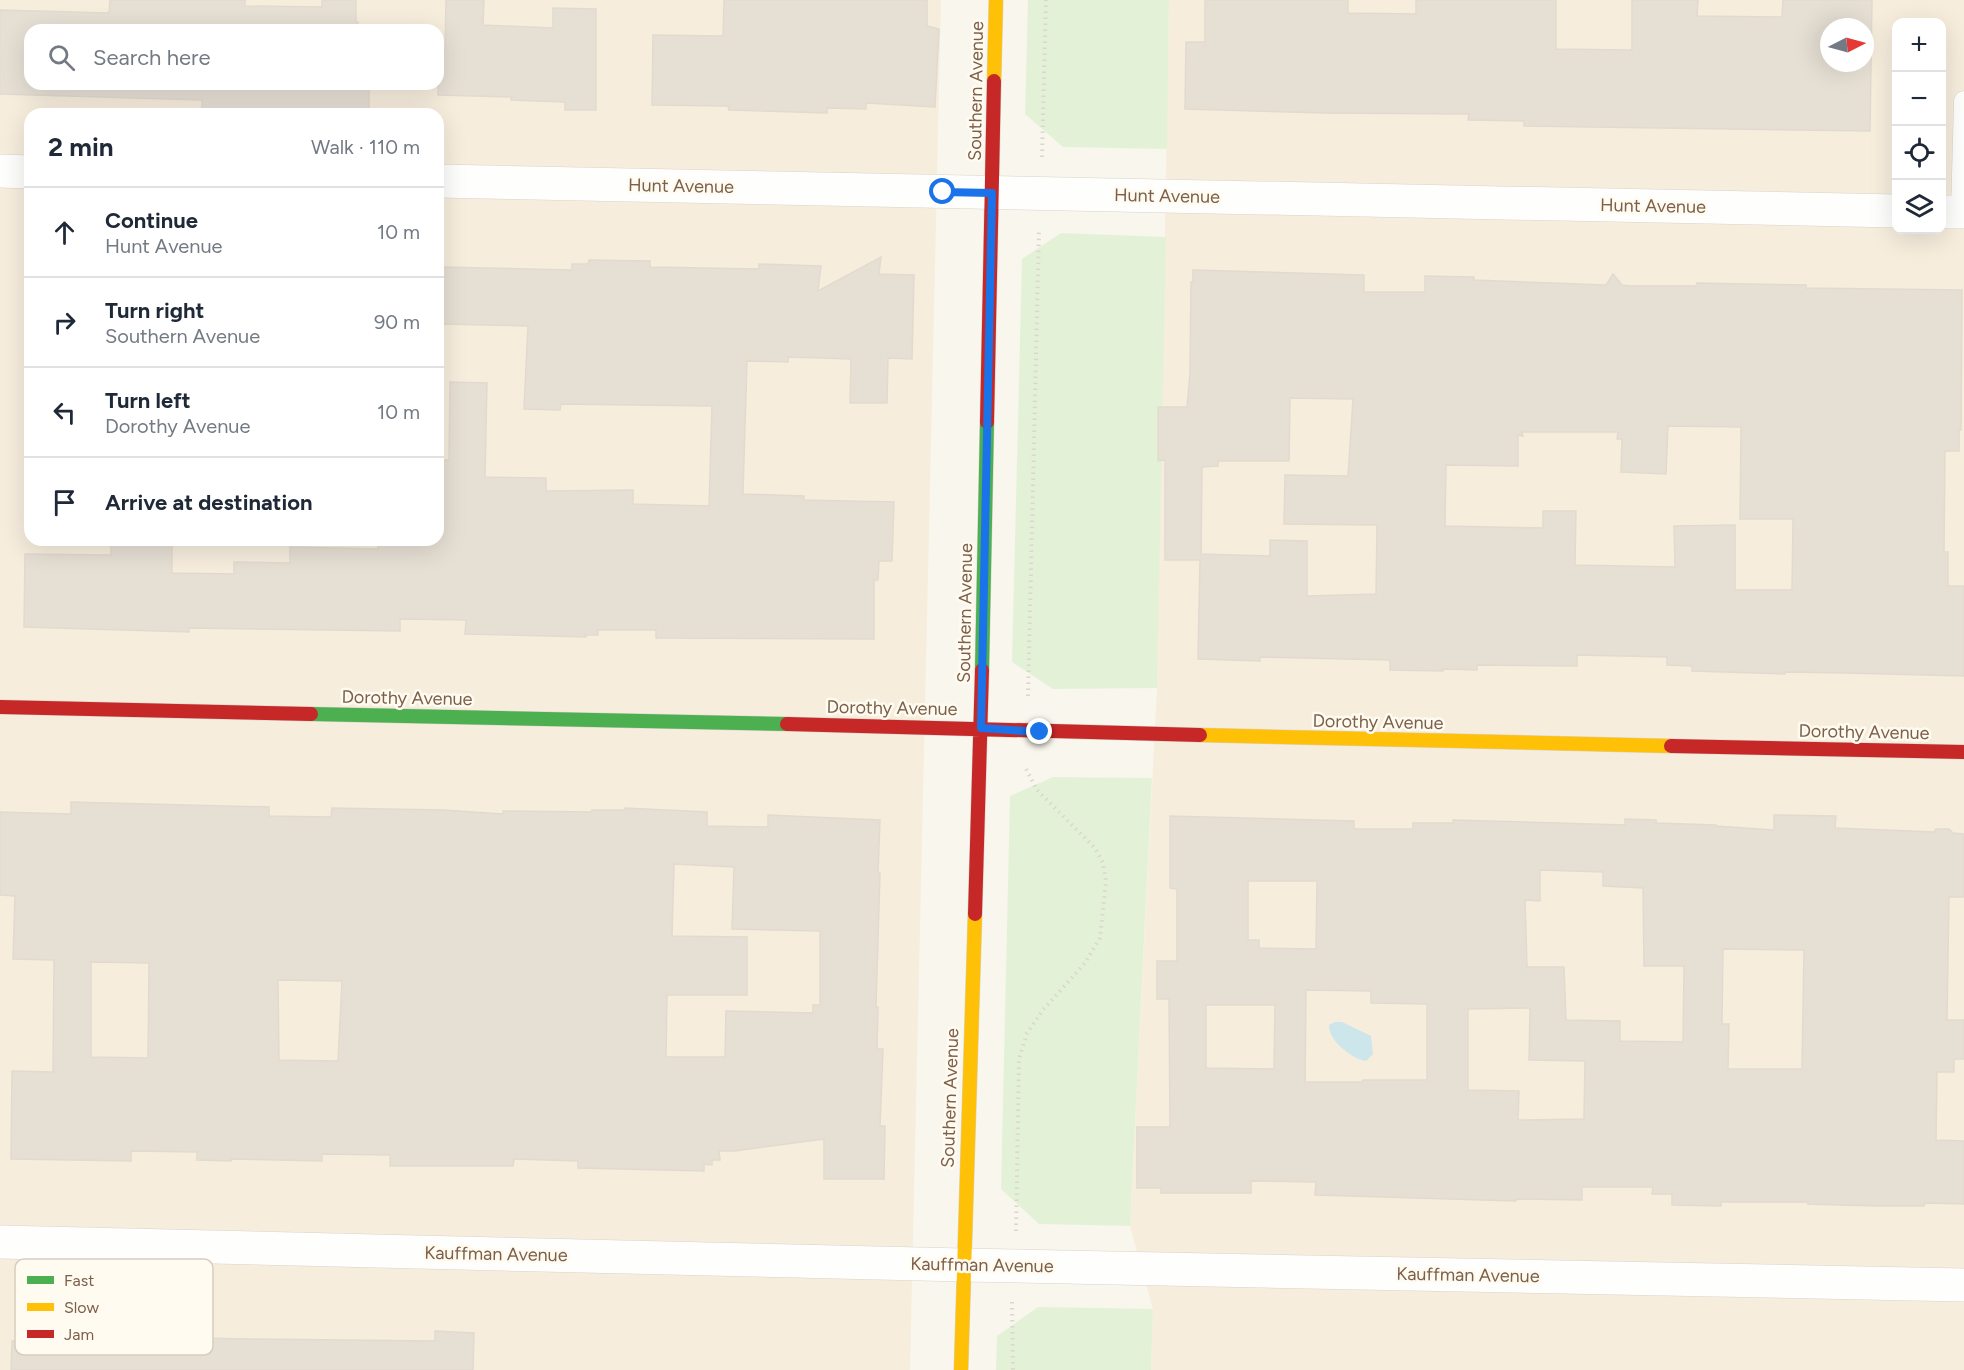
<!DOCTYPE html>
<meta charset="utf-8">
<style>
body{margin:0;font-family:Figtree,sans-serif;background:#f2f2f3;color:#1f2937}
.controls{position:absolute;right:18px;top:18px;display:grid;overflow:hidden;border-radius:12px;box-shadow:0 6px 24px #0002}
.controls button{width:54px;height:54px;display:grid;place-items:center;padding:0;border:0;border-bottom:2px solid #e0e1e3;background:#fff;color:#1f2937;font:30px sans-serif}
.compass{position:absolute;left:1820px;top:18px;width:54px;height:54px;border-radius:50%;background:#fff;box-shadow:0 6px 24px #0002;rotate:84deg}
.stop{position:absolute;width:18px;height:18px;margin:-14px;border:4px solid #1a73e8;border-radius:50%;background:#fff}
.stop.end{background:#1a73e8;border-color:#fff;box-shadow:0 2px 6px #0008}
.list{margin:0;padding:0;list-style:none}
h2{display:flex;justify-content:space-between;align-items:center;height:78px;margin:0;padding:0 24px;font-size:26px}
h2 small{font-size:20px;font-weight:400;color:#747a83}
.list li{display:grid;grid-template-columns:39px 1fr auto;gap:18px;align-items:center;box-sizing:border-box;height:90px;padding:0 24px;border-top:2px solid #e0e1e3}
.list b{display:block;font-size:22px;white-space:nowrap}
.list p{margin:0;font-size:20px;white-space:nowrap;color:#747a83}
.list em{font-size:20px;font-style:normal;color:#747a83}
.icon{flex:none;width:33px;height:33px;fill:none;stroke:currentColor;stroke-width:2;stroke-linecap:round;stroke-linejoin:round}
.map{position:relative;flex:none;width:1964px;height:1370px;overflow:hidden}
.search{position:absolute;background:#fff;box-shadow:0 6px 24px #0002;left:24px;top:24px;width:420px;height:66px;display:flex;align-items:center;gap:15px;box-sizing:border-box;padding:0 21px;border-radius:18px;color:#747a83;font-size:22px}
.panel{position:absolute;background:#fff;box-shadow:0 6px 24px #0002;left:24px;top:108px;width:420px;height:438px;border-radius:18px}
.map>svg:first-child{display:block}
.residential{fill:#f6eddd;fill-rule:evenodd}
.green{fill:#e3f2d7}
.water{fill:#cde6eb}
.building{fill:#e6dfd4;stroke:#e3dacf;stroke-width:1.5;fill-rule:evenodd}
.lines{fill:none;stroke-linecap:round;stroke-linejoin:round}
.lane-casing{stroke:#d9d3cb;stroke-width:21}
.street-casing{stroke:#d9d3cb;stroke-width:34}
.fast-casing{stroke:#dad3cb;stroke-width:15}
.slow-casing{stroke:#dad3cb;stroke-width:15}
.jam-casing{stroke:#dad3cb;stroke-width:15}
.path{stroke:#dcd6ce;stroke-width:4;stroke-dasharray:1.5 4.5;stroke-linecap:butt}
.lane{stroke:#fefefc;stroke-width:20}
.street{stroke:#fefefc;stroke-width:33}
.fast{stroke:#4caf50;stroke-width:14}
.slow{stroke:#ffc107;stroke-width:14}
.jam{stroke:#c62828;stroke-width:14}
.route{stroke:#1a73e8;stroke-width:8}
.labels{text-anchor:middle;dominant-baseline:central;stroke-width:5;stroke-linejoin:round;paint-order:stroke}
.street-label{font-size:18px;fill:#7c6049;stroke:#fffbf1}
.key{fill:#fffbf1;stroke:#d8ccbf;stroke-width:1.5}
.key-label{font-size:16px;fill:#7c6049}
</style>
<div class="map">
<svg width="1964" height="1370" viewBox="0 0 1964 1370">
<rect width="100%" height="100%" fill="#f9f6ed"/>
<path class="residential" d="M 0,0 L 941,0 L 910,1370 L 0,1370 ZM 30,30 L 438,30 L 438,84 L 30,84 ZM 30,114 L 438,114 L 438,540 L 30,540 Z
M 1169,0 L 1964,0 L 1964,1370 L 1151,1370 L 1153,1309 L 1130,1226 L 1157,688 ZM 1896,22 L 1942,22 L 1942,230 L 1896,230 ZM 1829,27 L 1865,27 L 1865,63 L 1829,63 Z"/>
<path class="green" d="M 1028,0 L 1169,0 L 1167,149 L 1063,147 L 1025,114 Z
M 1061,233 L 1166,237 L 1157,688 L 1053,689 L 1012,662 L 1022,259 Z
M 1053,777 L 1152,778 L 1130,1226 L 1039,1224 L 1001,1189 L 1010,796 Z
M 1038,1307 L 1153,1309 L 1151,1370 L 996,1370 L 997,1336 Z"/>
<path class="water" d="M 1335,1022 L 1342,1022 L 1371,1036 L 1373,1054 L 1366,1061 C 1352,1059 1328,1040 1329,1025 Z"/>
<path class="building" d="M 110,0 L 245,0 L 245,6 L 322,7 L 322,0 L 356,0 L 356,22 L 358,22 L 358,30 L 370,30 L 30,30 L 30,84 L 369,84 L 369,114 L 243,110 L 243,112 L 202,111 L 202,100 L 0,94 L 0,10 L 109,13 Z
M 446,0 L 484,0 L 483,25 L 553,28 L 553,8 L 596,9 L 596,110 L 565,110 L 565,102 L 511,100 L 512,97 L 438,95 L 438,49 L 445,50 Z
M 724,0 L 927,0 L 927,26 L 939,29 L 935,107 L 866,103 L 866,109 L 827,108 L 827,113 L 729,110 L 728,106 L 652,105 L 653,35 L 723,36 Z
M 1205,0 L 1348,0 L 1348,13 L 1416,14 L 1416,0 L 1556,0 L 1556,49 L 1632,50 L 1632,0 L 1698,0 L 1697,16 L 1782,17 L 1783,0 L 1872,0 L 1870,131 L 1524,126 L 1524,121 L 1468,120 L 1469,114 L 1326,113 L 1185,109 L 1186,42 L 1205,42 ZM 1829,27 L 1865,27 L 1865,63 L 1829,63 Z
M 881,257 L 879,274 L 914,275 L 912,359 L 888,358 L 887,403 L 850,403 L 851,359 L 788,357 L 788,362 L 747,361 L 743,494 L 804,496 L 804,500 L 894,502 L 892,561 L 879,561 L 878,580 L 874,580 L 874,639 L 656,638 L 656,630 L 598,630 L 598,635 L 585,635 L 586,637 L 465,634 L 466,620 L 400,619 L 400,631 L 189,628 L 189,632 L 24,627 L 25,554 L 111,555 L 111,540 L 172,540 L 172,573 L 234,574 L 234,562 L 290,563 L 290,547 L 378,549 L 378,540 L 438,540 L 438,460 L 449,460 L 450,382 L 487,383 L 485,477 L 546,478 L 546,491 L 633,490 L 633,504 L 709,506 L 712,406 L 561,404 L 560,410 L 524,409 L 528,326 L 438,324 L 438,267 L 572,270 L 572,264 L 588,264 L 589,260 L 650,261 L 650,267 L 759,269 L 759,264 L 821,266 L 818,291 Z
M 1193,270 L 1364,275 L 1364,292 L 1425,292 L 1425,276 L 1474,277 L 1474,280 L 1606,285 L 1613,274 L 1622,285 L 1631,286 L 1696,286 L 1697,283 L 1749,284 L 1806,285 L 1806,288 L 1962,290 L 1961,430 L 1959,430 L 1959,451 L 1945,451 L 1944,552 L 1948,552 L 1948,586 L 1964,586 L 1964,676 L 1846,673 L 1785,672 L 1785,674 L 1692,671 L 1692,666 L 1667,665 L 1667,657 L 1577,655 L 1577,666 L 1477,665 L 1477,670 L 1443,669 L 1443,671 L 1390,670 L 1390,660 L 1260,657 L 1260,661 L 1198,659 L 1200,560 L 1165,560 L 1165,460 L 1158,461 L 1158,407 L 1187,407 L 1190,373 L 1191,282 L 1193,282 ZM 1290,398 L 1353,399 L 1348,476 L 1285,475 L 1284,524 L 1377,525 L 1376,594 L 1307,596 L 1307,541 L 1270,540 L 1270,556 L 1201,554 L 1202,467 L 1218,466 L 1218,461 L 1289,461 ZM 1668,426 L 1741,427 L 1740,519 L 1793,519 L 1792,590 L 1735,590 L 1735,525 L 1674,526 L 1675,567 L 1575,565 L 1576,511 L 1543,511 L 1543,528 L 1445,526 L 1446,465 L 1518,466 L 1518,435 L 1523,436 L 1522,432 L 1618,432 L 1617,439 L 1622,439 L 1621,472 L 1666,474 Z
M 71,802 L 269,807 L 269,816 L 331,817 L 332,808 L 443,810 L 503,814 L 503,811 L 592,812 L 592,810 L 625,810 L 625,808 L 707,812 L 707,826 L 768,827 L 768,815 L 880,820 L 878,873 L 880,873 L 876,1007 L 878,1007 L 877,1049 L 883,1049 L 880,1126 L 885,1126 L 884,1179 L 824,1179 L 824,1139 L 735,1151 L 719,1151 L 720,1160 L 712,1160 L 712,1165 L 704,1164 L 704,1171 L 578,1168 L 578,1161 L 514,1159 L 513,1166 L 390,1166 L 390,1155 L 322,1154 L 322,1161 L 231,1159 L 231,1161 L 197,1160 L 197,1152 L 131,1151 L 131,1161 L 11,1159 L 12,1071 L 53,1072 L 54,960 L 13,959 L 15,896 L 0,895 L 0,812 L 71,814 ZM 674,864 L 734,867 L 732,929 L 820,931 L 820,1005 L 813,1005 L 813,1013 L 726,1011 L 725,1057 L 666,1057 L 667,995 L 747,995 L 747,937 L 672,936 ZM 91,962 L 149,963 L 148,1058 L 91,1057 ZM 278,980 L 342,981 L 338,1061 L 279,1060 Z
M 1774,815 L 1836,816 L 1835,828 L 1934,832 L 1936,829 L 1949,829 L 1953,833 L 1964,834 L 1964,897 L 1949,897 L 1947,1020 L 1964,1020 L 1964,1059 L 1954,1059 L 1954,1072 L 1937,1072 L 1936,1140 L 1964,1141 L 1964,1204 L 1925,1203 L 1924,1206 L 1876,1206 L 1808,1204 L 1808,1202 L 1721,1202 L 1721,1206 L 1672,1205 L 1672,1194 L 1652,1194 L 1653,1187 L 1582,1187 L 1582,1200 L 1516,1199 L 1516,1201 L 1315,1195 L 1316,1182 L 1251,1181 L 1251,1193 L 1161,1193 L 1161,1188 L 1137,1188 L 1137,1127 L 1170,1127 L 1169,999 L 1157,999 L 1157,961 L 1177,961 L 1177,889 L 1170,888 L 1170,816 L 1354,821 L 1354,829 L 1413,829 L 1413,823 L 1453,823 L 1453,820 L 1625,825 L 1625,819 L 1656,820 L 1656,823 L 1716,825 L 1716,826 L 1774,830 ZM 1540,870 L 1603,872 L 1603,886 L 1643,888 L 1644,966 L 1684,966 L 1683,1042 L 1620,1041 L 1620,1021 L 1566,1020 L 1564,967 L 1527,967 L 1525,900 L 1540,901 ZM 1248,881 L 1317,881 L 1316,949 L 1259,948 L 1259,940 L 1248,940 ZM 1723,949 L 1804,950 L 1802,1069 L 1728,1069 L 1729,1024 L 1722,1024 ZM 1306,990 L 1371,991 L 1371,1003 L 1427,1004 L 1427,1080 L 1363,1080 L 1362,1082 L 1305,1082 ZM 1206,1005 L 1275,1005 L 1274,1069 L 1206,1068 ZM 1530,1008 L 1529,1060 L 1585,1061 L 1584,1119 L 1518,1120 L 1519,1091 L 1468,1090 L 1468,1009 Z
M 435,1331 L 474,1333 L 473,1370 L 11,1370 L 12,1341 L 45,1342 L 44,1334 L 124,1334 L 159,1336 L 159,1337 L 247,1339 L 435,1341 Z"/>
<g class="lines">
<defs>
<path id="lane" d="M 1961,212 L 1964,101"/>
<path id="street" d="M 0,171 L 30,172
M 438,181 L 1896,211
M 1942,212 L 1964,212
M 0,1242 L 963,1265 L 1964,1285"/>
<path id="fast" d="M 982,670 L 987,422
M 311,714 L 787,724"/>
<path id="slow" d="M 994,81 L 996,0
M 1200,735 L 1671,746
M 961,1370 L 975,914"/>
<path id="jam" d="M 987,422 L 994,81
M 0,707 L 311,714
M 787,724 L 1200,735
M 1671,746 L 1964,752
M 975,914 L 982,670"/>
</defs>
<use href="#lane" class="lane-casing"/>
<use href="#street" class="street-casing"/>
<use href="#fast" class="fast-casing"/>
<use href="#slow" class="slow-casing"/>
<use href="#jam" class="jam-casing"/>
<path class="path" d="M 1042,157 L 1046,0
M 1028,696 L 1039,230
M 1016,1231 L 1019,1059 L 1027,1033 L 1043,1010 L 1085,963 L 1100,938 L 1106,881 L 1103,863 L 1095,848 L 1037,790 L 1025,767
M 1012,1302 L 1013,1370"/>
<use href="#lane" class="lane"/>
<use href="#street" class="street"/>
<use href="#fast" class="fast"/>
<use href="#slow" class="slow"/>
<use href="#jam" class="jam"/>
</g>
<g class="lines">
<path class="route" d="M 943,192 L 992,193 L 981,728 L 1040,732"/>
</g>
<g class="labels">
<g class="street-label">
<text transform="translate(976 91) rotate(-89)">Southern Avenue</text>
<text transform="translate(681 186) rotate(1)">Hunt Avenue</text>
<text transform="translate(1167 196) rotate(1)">Hunt Avenue</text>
<text transform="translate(1653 206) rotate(1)">Hunt Avenue</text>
<text transform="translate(965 613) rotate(-89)">Southern Avenue</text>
<text transform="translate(407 698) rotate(1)">Dorothy Avenue</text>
<text transform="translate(892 708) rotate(1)">Dorothy Avenue</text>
<text transform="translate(1378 722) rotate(1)">Dorothy Avenue</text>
<text transform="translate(1864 732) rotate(1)">Dorothy Avenue</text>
<text transform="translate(950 1098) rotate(-88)">Southern Avenue</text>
<text transform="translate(496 1254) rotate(1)">Kauffman Avenue</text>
<text transform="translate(982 1265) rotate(1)">Kauffman Avenue</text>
<text transform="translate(1468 1275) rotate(1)">Kauffman Avenue</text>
</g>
</g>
<rect x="15" y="1259" width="198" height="96" rx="9" class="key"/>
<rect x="27" y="1276" width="27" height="8" fill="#4caf50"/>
<rect x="27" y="1303" width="27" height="8" fill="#ffc107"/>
<rect x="27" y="1330" width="27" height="8" fill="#c62828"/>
<g class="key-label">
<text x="64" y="1286">Fast</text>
<text x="64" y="1313">Slow</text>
<text x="64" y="1340">Jam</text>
</g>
</svg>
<div class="controls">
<button>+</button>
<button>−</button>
<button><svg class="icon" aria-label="locate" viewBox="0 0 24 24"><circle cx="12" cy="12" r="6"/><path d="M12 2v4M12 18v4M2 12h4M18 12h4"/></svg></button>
<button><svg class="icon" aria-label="layers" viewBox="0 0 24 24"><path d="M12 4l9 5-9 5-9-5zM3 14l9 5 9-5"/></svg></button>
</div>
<svg class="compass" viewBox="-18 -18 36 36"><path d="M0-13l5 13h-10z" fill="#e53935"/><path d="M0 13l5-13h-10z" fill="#747a83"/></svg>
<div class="stop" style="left:943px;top:192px"></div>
<div class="stop end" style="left:1040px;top:732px"></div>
<div class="search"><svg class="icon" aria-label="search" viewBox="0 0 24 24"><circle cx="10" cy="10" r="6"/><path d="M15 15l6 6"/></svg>Search here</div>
<section class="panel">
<h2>2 min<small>Walk · 110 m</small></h2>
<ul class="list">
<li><svg class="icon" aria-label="ahead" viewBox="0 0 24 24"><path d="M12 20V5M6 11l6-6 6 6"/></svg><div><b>Continue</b><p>Hunt Avenue</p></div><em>10 m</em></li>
<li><svg class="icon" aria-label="right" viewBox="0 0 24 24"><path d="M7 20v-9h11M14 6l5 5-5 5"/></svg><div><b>Turn right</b><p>Southern Avenue</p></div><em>90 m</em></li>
<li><svg class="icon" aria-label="left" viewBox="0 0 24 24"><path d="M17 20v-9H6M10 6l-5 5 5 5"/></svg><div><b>Turn left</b><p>Dorothy Avenue</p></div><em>10 m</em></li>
<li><svg class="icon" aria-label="arrive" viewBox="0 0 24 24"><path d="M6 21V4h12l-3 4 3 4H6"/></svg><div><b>Arrive at destination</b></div></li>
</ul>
</section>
</div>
